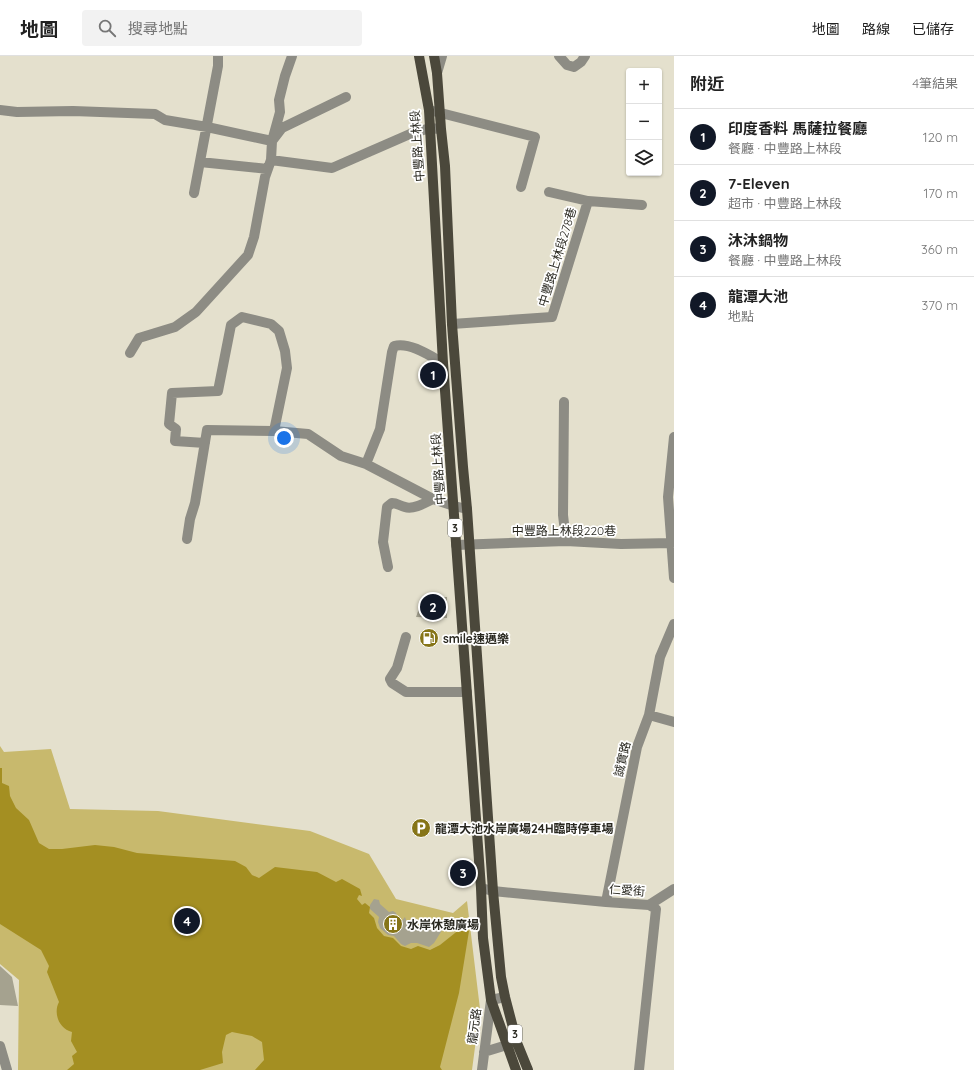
<!DOCTYPE html>
<html lang="zh-TW">
<meta charset="utf-8">
<style>
body{margin:0;font-family:Quicksand,"Noto Sans TC",sans-serif;background:#f2f2f2;color:#222}
.controls{position:absolute;right:12px;top:12px;display:grid;overflow:hidden;border-radius:4px;box-shadow:0 1px 3px #0004}
.controls button{width:36px;height:36px;display:grid;place-items:center;padding:0;border:0;border-bottom:1px solid #e0e0e0;background:#fff;color:#222;font:20px sans-serif}
.you{position:absolute;left:284px;top:382px;width:14px;height:14px;margin:-10px;border:3px solid #fff;border-radius:50%;background:#1a73e8;box-shadow:0 0 0 6px #1a73e833}
.badge{display:grid;place-items:center;width:26px;height:26px;border-radius:50%;background:#111827;color:#fff;font-size:13px;font-weight:700}
.pin{position:absolute;translate:-50% -50%;border:2px solid #fff;box-shadow:0 1px 4px #0006}
.list{margin:0;padding:0;list-style:none}
h2{display:flex;justify-content:space-between;align-items:center;height:52px;margin:0;padding:0 16px;font-size:17px}
h2 small{font-size:13px;font-weight:400;color:#767676}
.list li{display:grid;grid-template-columns:26px 1fr auto;gap:12px;align-items:center;box-sizing:border-box;height:56px;padding:0 16px;border-top:1px solid #e0e0e0}
.list b{display:block;font-size:15px;white-space:nowrap}
.list p{margin:0;font-size:13px;white-space:nowrap;color:#767676}
.list em{font-size:13px;font-style:normal;color:#767676}
.icon{flex:none;width:22px;height:22px;fill:none;stroke:currentColor;stroke-width:2;stroke-linecap:round;stroke-linejoin:round}
.map{position:relative;flex:none;width:674px;height:1014px;overflow:hidden}
header{display:flex;align-items:center;gap:24px;box-sizing:border-box;height:56px;padding:0 20px;background:#fff;border-bottom:1px solid #e0e0e0}
header strong{font-size:19px}
nav{display:flex;gap:22px;margin-inline-start:auto;font-size:14px}
.search{width:280px;height:36px;background:#f2f2f2;display:flex;align-items:center;gap:10px;box-sizing:border-box;padding:0 14px;border-radius:4px;color:#767676;font-size:15px}
main{display:flex}
aside{flex:1;background:#fff}
.map>svg:first-child{display:block}
.green{fill:#c8b96d}
.water{fill:#a48f22}
.building{fill:#a5a28f}
.lines{fill:none;stroke-linecap:round;stroke-linejoin:round}
.minor{stroke:#8d8c84;stroke-width:10}
.major{stroke:#4b483b;stroke-width:10}
.labels{text-anchor:middle;dominant-baseline:central;stroke-width:3.5;stroke-linejoin:round;paint-order:stroke}
.shield{fill:#fff;stroke:#696863;stroke-width:1}
.shield-label{font-size:11px;font-weight:bold;fill:#292820}
.street-label{font-size:12px;fill:#292820;stroke:#fff}
.poi-label{font-size:12px;font-weight:bold;fill:#292820;stroke:#fff;text-anchor:start}
</style>
<header>
<strong>地圖</strong>
<div class="search"><svg class="icon" aria-label="search" viewBox="0 0 24 24"><circle cx="10" cy="10" r="6"/><path d="M15 15l6 6"/></svg>搜尋地點</div>
<nav><a>地圖</a><a>路線</a><a>已儲存</a></nav>
</header>
<main>
<div class="map">
<svg width="674" height="1014" viewBox="0 0 674 1014">
<rect width="100%" height="100%" fill="#e4e0cd"/>
<path class="green" d="M 0,690 L 4,696 L 51,693 L 70,753 L 158,755 L 310,775 L 369,798 L 396,843 L 453,857 L 467,845 L 480,953 L 472,1014 L 18,1014 L 19,924 L 0,908 Z"/>
<path class="water" d="M 0,712 L 2,712 L 2,727 L 9,730 L 10,740 L 16,752 L 29,764 L 39,787 L 49,793 L 62,793 L 95,789 L 114,791 L 137,797 L 235,805 L 246,811 L 252,819 L 259,822 L 275,811 L 317,816 L 336,826 L 342,823 L 360,833 L 362,840 L 359,839 L 357,843 L 362,849 L 365,847 L 370,851 L 369,857 L 374,862 L 377,872 L 384,880 L 393,882 L 401,890 L 411,893 L 418,890 L 430,894 L 440,889 L 460,873 L 469,875 L 459,937 L 440,1011 L 442,1014 L 255,1014 L 264,1004 L 262,986 L 252,980 L 232,976 L 226,979 L 222,996 L 223,1007 L 200,1014 L 67,1014 L 74,1008 L 72,1000 L 77,996 L 71,985 L 72,976 C 59,973 53,957 59,946 L 47,916 L 49,910 L 41,894 L 0,868 Z"/>
<path class="building" d="M 424,315 L 437,316 L 438,322 L 424,323 Z
M 423,541 L 447,541 L 447,562 L 416,561 Z
M 374,843 L 379,844 L 380,848 L 389,856 L 393,855 L 396,857 L 400,867 L 405,861 L 409,872 L 423,872 L 425,870 L 428,869 L 433,872 L 444,871 L 434,887 L 429,891 L 417,887 L 411,887 L 405,890 L 401,888 L 394,880 L 388,879 L 380,872 L 378,866 L 379,861 L 370,853 L 370,849 Z
M 0,910 L 12,921 L 18,950 L 0,949 Z"/>
<g class="lines">
<path class="minor" d="M 559,0 L 567,9 L 574,11 L 581,6 L 585,0
M 437,17 L 442,0
M 346,41 L 282,72 L 272,85 L 271,104 L 332,112 L 410,78 L 430,72 L 439,73
M 0,54 L 17,56 L 73,55 L 155,58 L 165,64 L 207,71 L 272,85 L 280,56 L 279,44 L 285,20 L 292,0
M 429,54 L 535,81 L 521,131
M 200,106 L 268,113
M 549,136 L 588,145 L 642,149
M 194,137 L 218,10 L 218,0
M 452,268 L 552,261 L 588,145
M 130,297 L 139,282 L 175,271 L 196,256 L 248,199 L 254,181 L 265,121 L 271,104
M 564,346 L 563,459 L 566,485
M 674,381 L 668,441 L 674,522
M 205,387 L 175,385 L 176,373 L 169,368 L 172,337 L 218,335 L 231,269 L 242,261 L 271,268 L 279,275 L 285,295 L 287,312 L 274,375
M 366,408 L 380,373 L 392,296 L 394,290 C 410,286 429,299 443,307
M 187,483 L 190,463 L 195,447 L 207,374 L 274,375 L 308,378 L 341,400 L 366,408 L 433,443 L 454,450 L 467,453
M 456,489 L 566,485 L 621,488 L 672,487
M 388,511 L 383,486 L 387,451 L 392,447 C 397,447 400,450 405,451 C 413,454 425,447 433,443
M 406,581 L 397,612 L 390,623 L 392,627 L 406,636 L 467,636
M 649,659 L 674,666
M 481,832 L 493,835 L 606,846 L 649,849 L 656,853 L 639,1014
M 606,846 L 637,691 L 649,659 L 660,601 L 674,568
M 649,849 L 674,833
M 0,990 L 7,1014
M 484,996 L 507,989
M 482,1014 L 491,944 L 505,941"/>
<path class="major" d="M 419,0 L 429,54 L 443,307 L 481,832 L 483,882 L 491,944 L 516,1014
M 434,0 L 437,17 L 441,73 L 445,110 L 452,268 L 463,411 L 467,453 L 493,835 L 501,921 L 505,941 L 517,987 L 528,1014"/>
</g>
<defs>
<symbol id="fuel-disc" viewBox="-11 -11 22 22"><circle r="9.5" fill="#867518" stroke="#fff"/><path d="M-5.5-6h7V0h2V4h1.3V-2.5L3-4.5l.8-.8L6-3V5H2.5V1h-1V6h-7ZM-4.2-4.7v3.2H.2V-4.7Z" fill="#fff"/></symbol>
<symbol id="parking-disc" viewBox="-11 -11 22 22"><circle r="9.5" fill="#867518" stroke="#fff"/><path d="M-3.5-5.5H1a3.5 3.5 0 0 1 0 7H-1V5.5H-3.5ZM-1-3.4V-.6H.8a1.4 1.4 0 0 0 0-2.8Z" fill="#fff"/></symbol>
<symbol id="building-disc" viewBox="-11 -11 22 22"><circle r="9.5" fill="#867518" stroke="#fff"/><path d="M-4-6H4V6H1V3H-1V6H-4ZM-2.5-4.3h1.7v1.8h-1.7ZM.8-4.3h1.7v1.8H.8ZM-2.5-1h1.7V.8h-1.7ZM.8-1h1.7V.8H.8Z" fill="#fff"/></symbol>
</defs>
<g fill-rule="evenodd">
<use href="#fuel-disc" x="418" y="571" width="22" height="22"/>
<use href="#parking-disc" x="410" y="761" width="22" height="22"/>
<use href="#building-disc" x="382" y="857" width="22" height="22"/>
</g>
<g class="labels">
<g class="shield">
<rect x="448" y="463" width="14" height="18" rx="3"/>
<rect x="508" y="969" width="14" height="18" rx="3"/>
</g>
<g class="shield-label">
<text x="455" y="472">3</text>
<text x="515" y="978">3</text>
</g>
<g class="street-label">
<text transform="translate(417 90) rotate(-94)">中豐路上林段</text>
<text transform="translate(557 201) rotate(-73)">中豐路上林段278巷</text>
<text transform="translate(438 413) rotate(-94)">中豐路上林段</text>
<text x="564" y="474">中豐路上林段220巷</text>
<text transform="translate(622 703) rotate(-77)">誠實路</text>
<text transform="translate(627 834) rotate(4)">仁愛街</text>
<text transform="translate(474 970) rotate(-82)">龍元路</text>
</g>
<g class="poi-label">
<text x="443" y="582">smile速邁樂</text>
<text x="435" y="772">龍潭大池水岸廣場24H臨時停車場</text>
<text x="407" y="868">水岸休憩廣場</text>
</g>
</g>
</svg>
<div class="controls">
<button>+</button>
<button>−</button>
<button><svg class="icon" aria-label="layers" viewBox="0 0 24 24"><path d="M12 4l9 5-9 5-9-5zM3 14l9 5 9-5"/></svg></button>
</div>
<div class="you"></div>
<div class="pin badge" style="left:433px;top:319px">1</div>
<div class="pin badge" style="left:433px;top:551px">2</div>
<div class="pin badge" style="left:463px;top:817px">3</div>
<div class="pin badge" style="left:187px;top:865px">4</div>
</div>
<aside>
<h2>附近<small>4筆結果</small></h2>
<ul class="list">
<li><span class="badge">1</span><div><b>印度香料 馬薩拉餐廳</b><p>餐廳 · 中豐路上林段</p></div><em>120 m</em></li>
<li><span class="badge">2</span><div><b>7-Eleven</b><p>超市 · 中豐路上林段</p></div><em>170 m</em></li>
<li><span class="badge">3</span><div><b>沐沐鍋物</b><p>餐廳 · 中豐路上林段</p></div><em>360 m</em></li>
<li><span class="badge">4</span><div><b>龍潭大池</b><p>地點</p></div><em>370 m</em></li>
</ul>
</aside>
</main>
